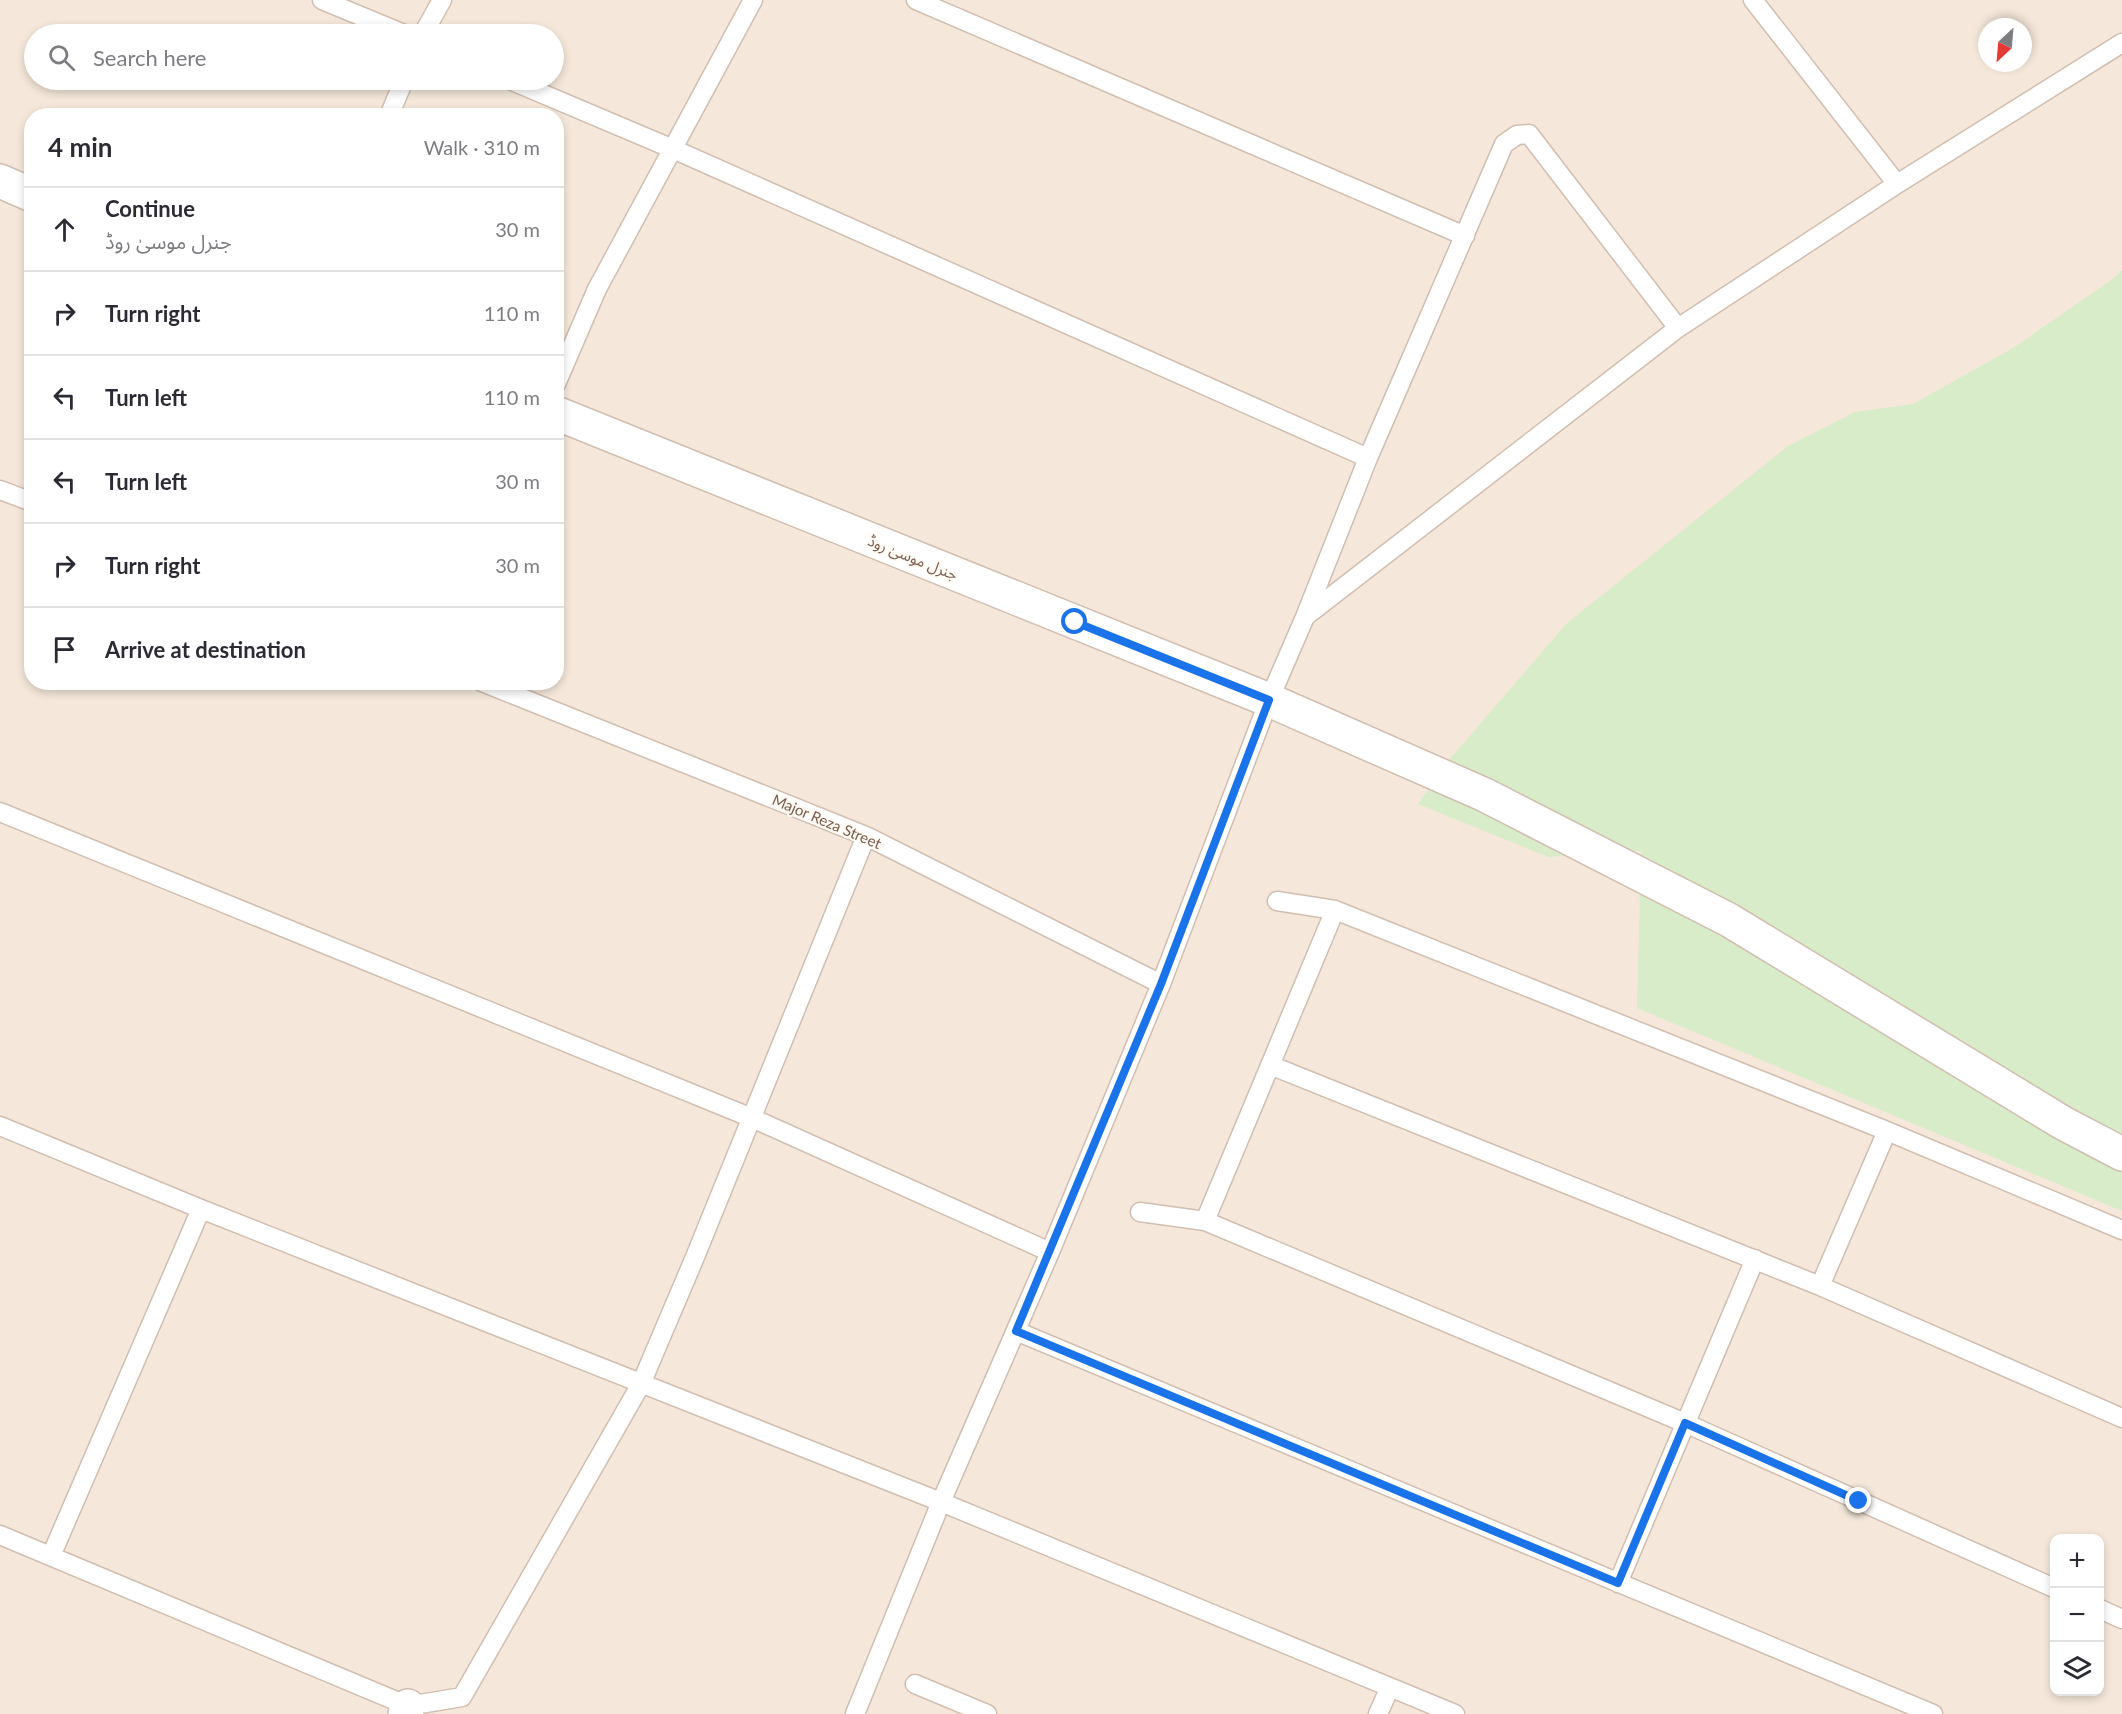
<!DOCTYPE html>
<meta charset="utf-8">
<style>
body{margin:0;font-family:Lato,"Noto Sans Arabic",sans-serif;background:#f7f7f7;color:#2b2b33}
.controls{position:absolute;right:18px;bottom:18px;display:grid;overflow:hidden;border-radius:12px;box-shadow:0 3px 9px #0003}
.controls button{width:54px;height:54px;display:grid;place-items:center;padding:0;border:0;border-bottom:2px solid #e1e1e2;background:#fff;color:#2b2b33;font:30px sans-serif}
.compass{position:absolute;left:1978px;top:18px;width:54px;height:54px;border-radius:50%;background:#fff;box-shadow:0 3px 9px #0003;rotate:206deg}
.stop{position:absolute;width:18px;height:18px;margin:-14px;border:4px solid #1a73e8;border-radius:50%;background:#fff}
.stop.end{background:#1a73e8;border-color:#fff;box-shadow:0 2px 6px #0008}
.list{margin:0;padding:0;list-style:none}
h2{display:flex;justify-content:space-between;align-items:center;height:78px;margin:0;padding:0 24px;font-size:26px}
h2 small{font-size:20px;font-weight:400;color:#7c7c81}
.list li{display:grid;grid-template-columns:39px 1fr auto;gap:18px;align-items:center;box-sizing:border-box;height:84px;padding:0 24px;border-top:2px solid #e1e1e2}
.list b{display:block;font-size:22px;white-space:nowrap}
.list p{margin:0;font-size:20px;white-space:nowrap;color:#7c7c81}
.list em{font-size:20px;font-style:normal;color:#7c7c81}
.icon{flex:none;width:33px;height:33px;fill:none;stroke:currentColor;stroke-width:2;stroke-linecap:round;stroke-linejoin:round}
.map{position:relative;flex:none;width:2122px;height:1714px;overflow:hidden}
.search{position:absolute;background:#fff;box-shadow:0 3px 9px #0003;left:24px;top:24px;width:540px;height:66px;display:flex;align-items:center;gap:15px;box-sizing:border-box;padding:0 21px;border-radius:33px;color:#7c7c81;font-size:22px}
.panel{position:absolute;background:#fff;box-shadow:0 3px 9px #0003;left:24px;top:108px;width:540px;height:582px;border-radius:24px}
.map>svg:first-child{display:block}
.residential{fill:#f5e8da;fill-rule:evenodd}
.green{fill:#d8ecc9}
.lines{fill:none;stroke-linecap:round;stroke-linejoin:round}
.lane-casing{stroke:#d1beb0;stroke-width:21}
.street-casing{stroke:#d1beb0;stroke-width:36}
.lane{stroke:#fff;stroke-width:18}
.street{stroke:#fff;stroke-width:33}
.route{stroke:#1a73e8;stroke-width:8}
.labels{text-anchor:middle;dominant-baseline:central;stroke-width:4.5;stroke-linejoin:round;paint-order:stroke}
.street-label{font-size:15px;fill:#7a5c4d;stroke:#fffaf3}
</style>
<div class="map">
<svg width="2122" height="1714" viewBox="0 0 2122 1714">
<rect width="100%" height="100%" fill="#fdf6ec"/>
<path class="residential" d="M 0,0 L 2122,0 L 2122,1714 L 0,1714 ZM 1987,27 L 2023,27 L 2023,63 L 1987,63 ZM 34,34 L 554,34 L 554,80 L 34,80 ZM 32,116 L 556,116 L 556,682 L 32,682 ZM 2054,1538 L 2100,1538 L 2100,1692 L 2054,1692 Z"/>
<path class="green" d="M 2122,270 L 2122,1211 L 1637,1008 L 1641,851 L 1548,857 L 1418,804 L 1449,760 L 1566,624 L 1788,446 L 1855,412 L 1913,404 L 2013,348 L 2114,278 Z"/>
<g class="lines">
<defs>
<path id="lane" d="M 322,0 L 404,34
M 916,0 L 1465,236
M 1753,0 L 1897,184
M 423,34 L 442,0
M 510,80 L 673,149 L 1368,458
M 389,116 L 404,80
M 556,384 L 597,289 L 753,0
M 0,490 L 32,502
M 1306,616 L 1678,328 L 1897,184 L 2122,43
M 482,682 L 866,836 L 1161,984
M 0,812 L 752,1118 L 1050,1252
M 1277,901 L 1335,910 L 1887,1131 L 2122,1230
M 1270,1065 L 1820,1286 L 2122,1418
M 0,1126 L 201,1209 L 941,1502 L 1455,1714
M 1140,1212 L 1205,1221 L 1685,1423 L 2054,1588
M 1205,1221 L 1335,910
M 1820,1286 L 1887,1131
M 1016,1331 L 1933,1714
M 0,1535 L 413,1708
M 51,1556 L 201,1209
M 1618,1583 L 1755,1259
M 2100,1609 L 2122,1619
M 915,1684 L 987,1714
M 408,1706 L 462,1697 L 641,1384 L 695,1257 L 866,836
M 855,1714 L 941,1502 L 1050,1252 L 1161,984 L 1269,700 L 1305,617 L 1368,458 L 1504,144 L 1517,135 L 1529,134 L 1678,328
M 1378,1714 L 1390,1687"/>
<path id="street" d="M 0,181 L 32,195
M 556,413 L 1269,700 L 1485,795 L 1729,920 L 2063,1123 L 2122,1154
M 405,1714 L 408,1706"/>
</defs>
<use href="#lane" class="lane-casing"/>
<use href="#street" class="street-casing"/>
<use href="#lane" class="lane"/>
<use href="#street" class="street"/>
</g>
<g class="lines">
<path class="route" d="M 1075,622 L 1269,700 L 1161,984 L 1016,1331 L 1618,1583 L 1685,1423 L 1859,1501"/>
</g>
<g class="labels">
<g class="street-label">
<text transform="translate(913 557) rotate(22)">جنرل موسیٰ روڈ</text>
<text transform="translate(827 821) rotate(23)">Major Reza Street</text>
</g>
</g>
</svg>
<div class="controls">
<button>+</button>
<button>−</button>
<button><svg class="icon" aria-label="layers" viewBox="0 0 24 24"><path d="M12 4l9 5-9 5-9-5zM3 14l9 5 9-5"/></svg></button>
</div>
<svg class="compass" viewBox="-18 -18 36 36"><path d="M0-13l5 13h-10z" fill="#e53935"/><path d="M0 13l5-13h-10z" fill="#7c7c81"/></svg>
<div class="stop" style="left:1075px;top:622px"></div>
<div class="stop end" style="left:1859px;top:1501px"></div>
<div class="search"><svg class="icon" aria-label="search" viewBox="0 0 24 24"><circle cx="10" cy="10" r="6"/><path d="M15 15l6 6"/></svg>Search here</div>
<section class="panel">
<h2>4 min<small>Walk · 310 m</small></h2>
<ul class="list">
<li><svg class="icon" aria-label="ahead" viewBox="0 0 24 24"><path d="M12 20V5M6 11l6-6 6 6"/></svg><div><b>Continue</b><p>جنرل موسیٰ روڈ</p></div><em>30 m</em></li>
<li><svg class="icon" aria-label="right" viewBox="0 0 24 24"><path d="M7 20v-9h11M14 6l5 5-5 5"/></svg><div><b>Turn right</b></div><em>110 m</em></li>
<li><svg class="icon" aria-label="left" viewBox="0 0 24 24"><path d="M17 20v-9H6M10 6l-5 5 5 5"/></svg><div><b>Turn left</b></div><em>110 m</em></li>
<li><svg class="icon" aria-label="left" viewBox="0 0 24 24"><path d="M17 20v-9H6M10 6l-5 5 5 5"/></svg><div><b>Turn left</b></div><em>30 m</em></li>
<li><svg class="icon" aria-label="right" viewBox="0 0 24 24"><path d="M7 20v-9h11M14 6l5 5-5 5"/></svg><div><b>Turn right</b></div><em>30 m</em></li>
<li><svg class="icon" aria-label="arrive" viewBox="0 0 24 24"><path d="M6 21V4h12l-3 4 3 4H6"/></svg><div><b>Arrive at destination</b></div></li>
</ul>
</section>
</div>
